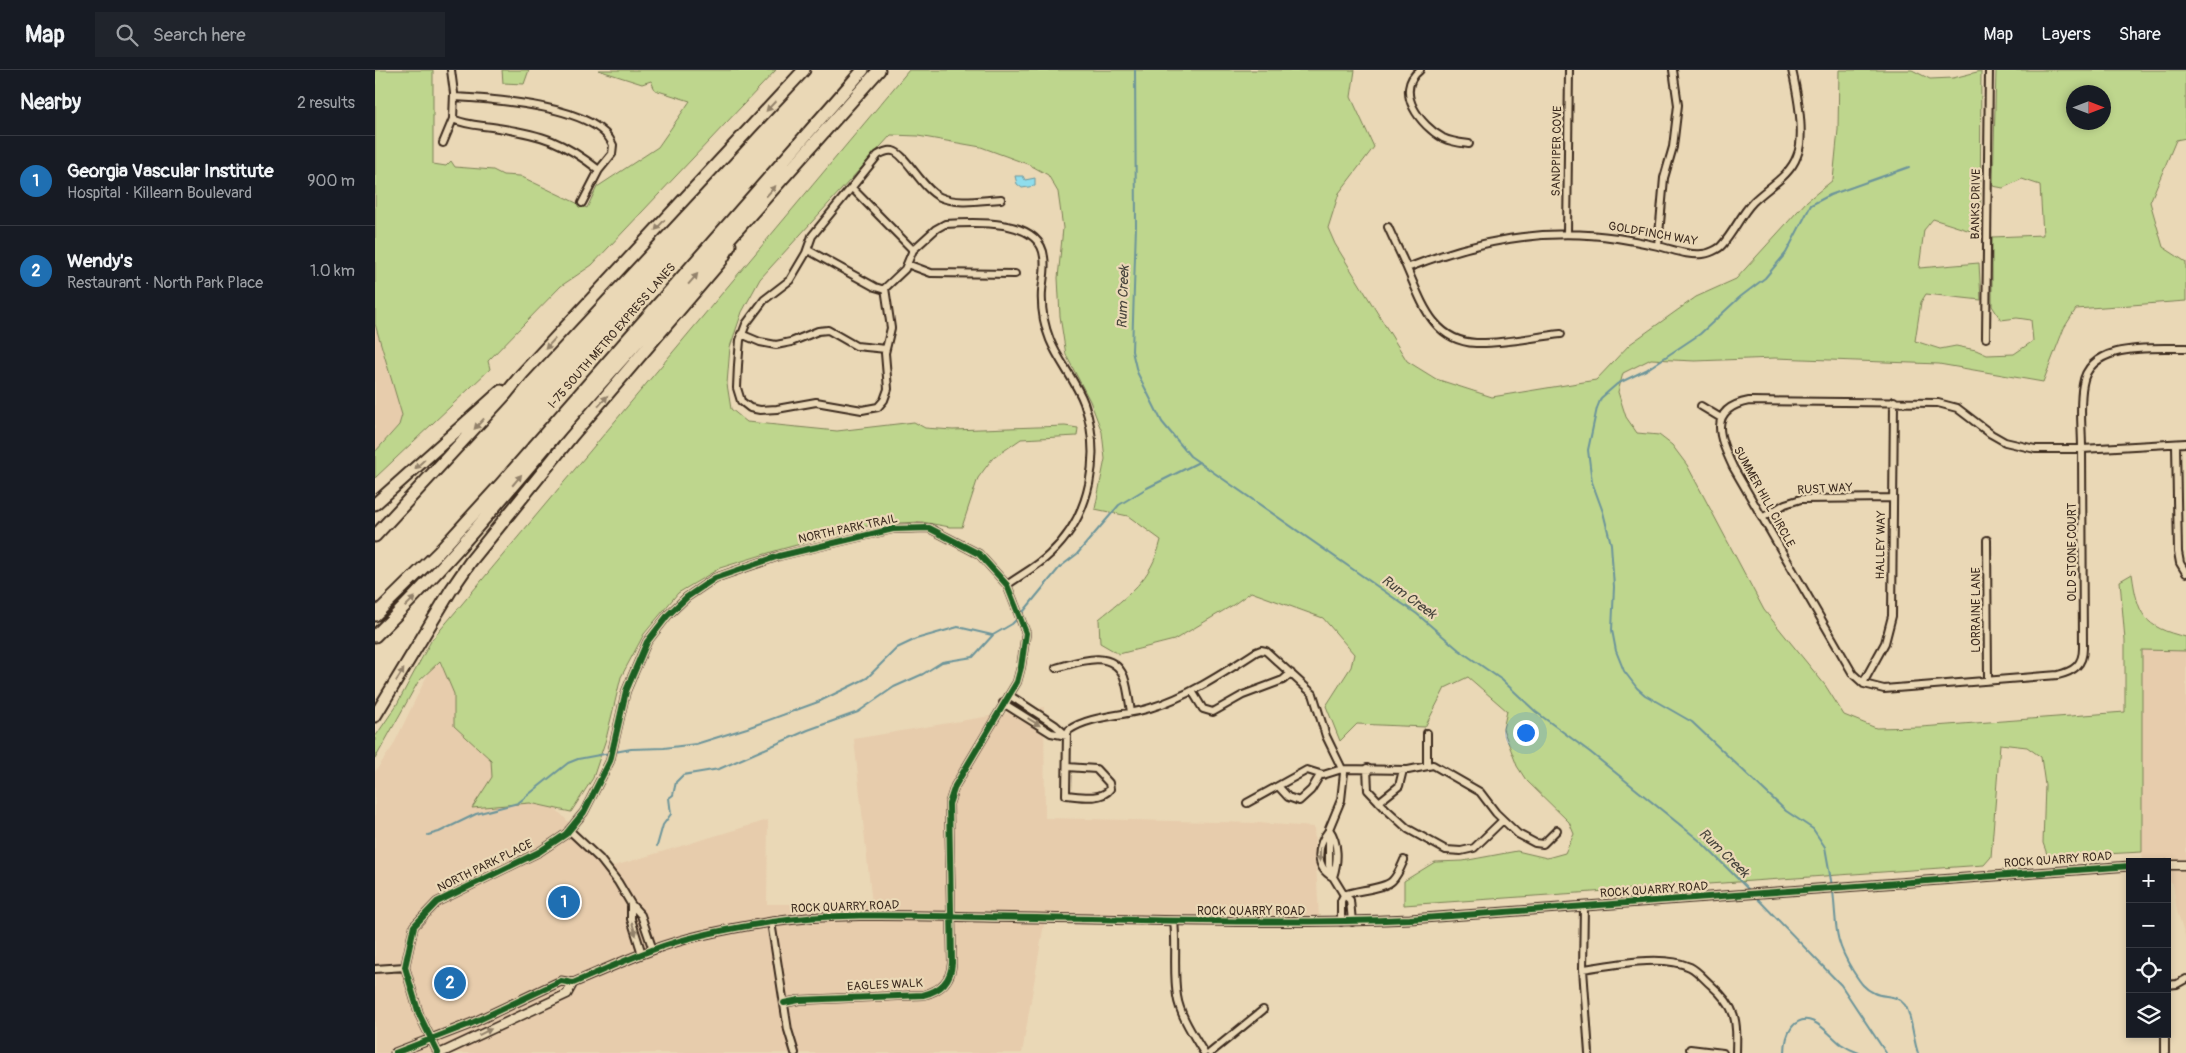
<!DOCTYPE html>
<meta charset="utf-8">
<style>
body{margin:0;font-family:Pangolin,sans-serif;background:#20242c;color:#f1f3f6}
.controls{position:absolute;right:15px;bottom:15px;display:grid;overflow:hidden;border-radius:0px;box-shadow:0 2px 8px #0003}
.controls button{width:45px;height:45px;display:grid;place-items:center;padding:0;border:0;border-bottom:1px solid #363941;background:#171b24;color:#f1f3f6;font:25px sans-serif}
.compass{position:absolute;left:1691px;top:15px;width:45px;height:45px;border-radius:50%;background:#171b24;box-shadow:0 2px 8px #0003;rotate:90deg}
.you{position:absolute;left:1150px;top:662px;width:18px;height:18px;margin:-12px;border:4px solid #fff;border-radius:50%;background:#1a73e8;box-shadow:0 0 0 8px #1a73e833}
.badge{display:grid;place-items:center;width:32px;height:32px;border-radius:50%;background:#1f6fb2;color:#fff;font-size:16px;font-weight:700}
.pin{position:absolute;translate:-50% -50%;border:2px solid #fff;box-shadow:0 1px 5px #0006}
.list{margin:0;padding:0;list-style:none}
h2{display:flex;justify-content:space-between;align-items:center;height:65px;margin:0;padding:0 20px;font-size:21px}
h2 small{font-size:16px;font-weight:400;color:#9ea1a6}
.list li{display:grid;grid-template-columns:32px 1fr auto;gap:15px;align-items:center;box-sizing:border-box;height:90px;padding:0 20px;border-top:1px solid #363941}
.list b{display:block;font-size:19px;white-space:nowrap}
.list p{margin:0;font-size:16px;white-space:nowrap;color:#9ea1a6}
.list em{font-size:16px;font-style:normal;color:#9ea1a6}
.icon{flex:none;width:28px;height:28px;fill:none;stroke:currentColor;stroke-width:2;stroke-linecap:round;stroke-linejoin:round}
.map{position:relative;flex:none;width:1811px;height:983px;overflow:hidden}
header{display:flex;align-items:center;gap:30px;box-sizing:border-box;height:70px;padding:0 25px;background:#171b24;border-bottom:1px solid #363941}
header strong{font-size:24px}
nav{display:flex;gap:28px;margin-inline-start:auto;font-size:18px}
.search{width:350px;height:45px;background:#20242c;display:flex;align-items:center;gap:12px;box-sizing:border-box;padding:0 18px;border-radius:0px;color:#9ea1a6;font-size:19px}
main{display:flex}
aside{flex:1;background:#171b24}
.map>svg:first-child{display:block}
.built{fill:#e7ccac}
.green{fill:#bed68d;stroke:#7c8056;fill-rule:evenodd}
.water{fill:#8fdded;stroke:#6d959a}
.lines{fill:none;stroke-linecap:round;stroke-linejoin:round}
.stream{stroke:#6d959a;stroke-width:2}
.minor-casing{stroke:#3b2a1e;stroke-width:10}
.tertiary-casing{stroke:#3b2a1e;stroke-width:11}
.motorway-casing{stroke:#3b2a1e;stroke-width:15}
.minor{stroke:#ead8b6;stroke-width:6}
.tertiary{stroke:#ead8b6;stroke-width:8}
.motorway{stroke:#ead8b6;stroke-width:11}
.cycleway-casing{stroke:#ead8b6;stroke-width:9}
.cycleway{stroke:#1b5e20;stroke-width:6}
.oneway{fill:#92816a}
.labels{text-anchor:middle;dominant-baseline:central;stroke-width:4.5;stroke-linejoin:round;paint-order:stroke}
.street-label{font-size:12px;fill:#3b2a1e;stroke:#ead8b6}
.water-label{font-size:14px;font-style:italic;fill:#48453d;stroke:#ead8b6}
</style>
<header>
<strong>Map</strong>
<div class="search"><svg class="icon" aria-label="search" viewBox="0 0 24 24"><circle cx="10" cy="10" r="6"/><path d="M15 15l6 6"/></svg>Search here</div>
<nav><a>Map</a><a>Layers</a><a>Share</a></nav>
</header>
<main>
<aside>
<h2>Nearby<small>2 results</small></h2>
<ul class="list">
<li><span class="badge">1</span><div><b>Georgia Vascular Institute</b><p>Hospital · Killearn Boulevard</p></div><em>900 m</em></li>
<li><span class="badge">2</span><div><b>Wendy's</b><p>Restaurant · North Park Place</p></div><em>1.0 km</em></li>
</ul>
</aside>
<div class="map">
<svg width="1811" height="983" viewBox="0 0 1811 983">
<rect width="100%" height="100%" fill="#ead8b6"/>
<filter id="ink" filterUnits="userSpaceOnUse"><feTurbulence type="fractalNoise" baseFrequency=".02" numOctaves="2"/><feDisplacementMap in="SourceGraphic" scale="10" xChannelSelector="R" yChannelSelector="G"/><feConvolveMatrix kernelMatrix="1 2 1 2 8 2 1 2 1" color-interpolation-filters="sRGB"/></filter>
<g filter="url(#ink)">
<path class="built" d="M 0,254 L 27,345 L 24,355 L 0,382 Z
M 1767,580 L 1811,581 L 1811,868 L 1802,841 L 1798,813 L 1792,810 L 1792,792 L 1768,792 L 1767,782 Z
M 60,589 L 166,723 L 236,797 L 393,750 L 392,834 L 497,834 L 479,669 L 669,637 L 670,748 L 883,753 L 939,757 L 944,848 L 670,848 L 647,983 L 0,983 L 0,702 L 18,676 Z"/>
<path class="green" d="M 0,0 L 58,0 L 58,94 L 71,96 L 76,91 L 80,97 L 118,100 L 128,105 L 145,106 L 212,138 L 222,117 L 283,77 L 315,31 L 280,20 L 276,11 L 267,14 L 223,0 L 401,0 L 217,195 L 186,216 L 113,291 L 115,299 L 0,408 L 0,382 L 24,355 L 27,345 L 0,254 Z
M 127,0 L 154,0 L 149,14 L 128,13 Z
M 534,0 L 980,0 L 976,27 L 999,77 L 964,123 L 953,158 L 960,174 L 1032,291 L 1061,309 L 1117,327 L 1221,310 L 1255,274 L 1321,227 L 1361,209 L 1432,131 L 1458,110 L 1463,60 L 1464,0 L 1537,0 L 1555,9 L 1578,8 L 1606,1 L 1605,164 L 1558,149 L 1549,160 L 1544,198 L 1604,193 L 1606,230 L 1551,224 L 1546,232 L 1540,271 L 1565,279 L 1581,276 L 1601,280 L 1612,285 L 1639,284 L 1658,271 L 1656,250 L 1642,248 L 1626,250 L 1617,236 L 1617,167 L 1668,165 L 1665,115 L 1647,109 L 1628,118 L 1618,116 L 1621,0 L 1811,0 L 1811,68 L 1801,70 L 1775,132 L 1788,177 L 1811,192 L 1811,231 L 1701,239 L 1689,258 L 1668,312 L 1564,294 L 1400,288 L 1320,291 L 1276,289 L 1248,303 L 1243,322 L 1251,347 L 1262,363 L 1284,365 L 1297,375 L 1312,395 L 1389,540 L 1450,615 L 1469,645 L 1501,658 L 1546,657 L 1750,642 L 1750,570 L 1745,511 L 1757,504 C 1763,545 1768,557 1811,567 L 1811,581 L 1767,580 L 1767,782 L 1673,787 L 1668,773 L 1670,715 L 1666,687 L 1652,677 L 1625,674 L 1616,787 L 1609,795 L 1029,835 L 1029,811 L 1060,792 L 1088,791 L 1142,781 L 1172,788 L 1190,783 L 1199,764 L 1194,752 L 1151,710 L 1142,696 L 1128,659 L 1132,641 L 1093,607 L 1070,618 L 1050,657 L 982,654 L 965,671 L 951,636 L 976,597 L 979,584 L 948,548 L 876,522 L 858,535 L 799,570 L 744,584 L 725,573 L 724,549 C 754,524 776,511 786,470 L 753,446 L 720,439 L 730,389 L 727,362 L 715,331 L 691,285 L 685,246 L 683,208 L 688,158 L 683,122 L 673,105 L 655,95 L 606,77 L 543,66 L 516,65 L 385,209 L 367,242 L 355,277 L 352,314 L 356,339 L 372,352 L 462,361 L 539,352 L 550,358 L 578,360 L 690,356 L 703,358 L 702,366 L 646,369 L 617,389 L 603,408 L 587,457 L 575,457 L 547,452 L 500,454 L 403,480 L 345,498 L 303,523 L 269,564 L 246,607 L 231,669 L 218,708 L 196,742 L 155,733 L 97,738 L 117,707 L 116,690 L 79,656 L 79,624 L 65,591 L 43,612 L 0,689 L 0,667 L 21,636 L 56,571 ZM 1728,22 L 1728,52 L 1698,52 L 1698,22 Z"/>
<path class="water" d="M 640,106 L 648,106 L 650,110 L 660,108 L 660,116 L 647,118 L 642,114 Z"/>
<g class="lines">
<path class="stream" d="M 760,0 L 761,156 L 757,281 L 762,302 L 787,352 L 815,386 L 1042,544 L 1084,580 L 1127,610 L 1161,642 L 1215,682 L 1325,771 L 1375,821
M 53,765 L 64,762 L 101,744 L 143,733 L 193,693 L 203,689 L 256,679 L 289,678 L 321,674 L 372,658 L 443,632 L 492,608 L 522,578 L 541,569 L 583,557 L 617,565
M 282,776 L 288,755 L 296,744 L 294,728 L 298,725 L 301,712 L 308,705 L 344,699 L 433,660 L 483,642 L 519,617 L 548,604 L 567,592 L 598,587 L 618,565 L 637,554 L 644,547 L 685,497 L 702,484 L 744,435 L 772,418 L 824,392
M 1457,816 L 1450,777 L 1438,759 L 1411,741 L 1317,652 L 1270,625 L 1262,618 L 1249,601 L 1241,581 L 1237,560 L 1239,517 L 1236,474 L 1228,442 L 1217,412 L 1213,380 L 1222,338 L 1226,328 L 1242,314 L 1271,300 L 1325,264 L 1365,227 L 1390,208 L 1411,183 L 1436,135 L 1455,125 L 1534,97
M 1458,821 C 1462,856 1458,869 1478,901 C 1484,910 1488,918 1499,923 C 1509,928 1522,924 1530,935 C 1537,945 1538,970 1543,983
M 1380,826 L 1466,915 L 1511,983
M 1410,983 C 1410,973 1411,965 1417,957 C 1434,937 1453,964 1466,974 C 1472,978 1478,981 1484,983"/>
<defs>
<path id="minor" d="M 1045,0 C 1018,21 1046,56 1068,68 C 1076,72 1086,73 1094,74
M 79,27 C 116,29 222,35 238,75 L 237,84 L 224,100 L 207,133
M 78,49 C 93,56 107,55 123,58 C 168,65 187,71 224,100
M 68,73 L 78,49 L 79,23 L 76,0
M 478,119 L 538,180
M 626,129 C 606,130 584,135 565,127 C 547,119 531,84 518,81 C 513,80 508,82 503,85 L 437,166 L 431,183 L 415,210 L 389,230 L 371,254 L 365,270 L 363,295 L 362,318 L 366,331 L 375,338 L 385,340 L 402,339 L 441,332 L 487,340 L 503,337 L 509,330 L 513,319 L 510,283 L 516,258 L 510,218 L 530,199 L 538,180 L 561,159 L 570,154 C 598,152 665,148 669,187 C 671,198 668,210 667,221 C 666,237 669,255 675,270 C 684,292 701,311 709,333 C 727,385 716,446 675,484 C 663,496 646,505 632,515
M 1013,157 C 1020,173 1028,188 1034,203 C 1048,236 1060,271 1101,273 C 1129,274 1158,267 1186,264
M 1192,163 L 1194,0
M 1283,176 L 1289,108 L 1298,77 L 1303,35 L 1298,0
M 433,180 L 500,217 L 510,220
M 532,194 L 556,203 L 640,204
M 1032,198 C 1100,171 1169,157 1242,168 C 1256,170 1270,173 1283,176 C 1297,179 1313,186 1327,184 C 1333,184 1344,179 1347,175 C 1359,162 1366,144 1378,132 C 1393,117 1415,106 1422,86 C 1431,65 1422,22 1417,0
M 366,264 L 385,272 L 401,275 L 416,272 L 443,261 L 453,260 L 481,276 L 511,279
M 1611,268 L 1614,0
M 1811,278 C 1780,279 1715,271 1708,314 C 1704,334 1707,358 1707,379 L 1708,578 C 1708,595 1699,601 1683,605 L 1509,619 L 1489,614 L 1478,604 L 1358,397 C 1345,369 1331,339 1374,331 L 1563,333 L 1582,338 L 1616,364 L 1630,372 L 1660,379 L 1707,379 L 1811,373
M 1326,336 L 1346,348
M 1801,375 L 1803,482 L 1805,493 L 1811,503
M 1387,448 L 1410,434 L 1426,429 L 1518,428
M 1612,470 L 1613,610
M 681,598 C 703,592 737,578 749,607 C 753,618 754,631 756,642
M 1488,613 L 1510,573 L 1517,546 L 1519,331
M 817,621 L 828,639 L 838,642 L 868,625 L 908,610 L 916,603
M 634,625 L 680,655 L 691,665
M 628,633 L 676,663 L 692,666
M 1052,696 L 1052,663
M 692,697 L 721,699 L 734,713 L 735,719 C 726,731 704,726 691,725 L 692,663 L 694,660 C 715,645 751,646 775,638 C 814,626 847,604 881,582 L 886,580 L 891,581 L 938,624 L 951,666 L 969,703 L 966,730 L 954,759 L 954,795 L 958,807 L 969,825 L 975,830 L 977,852
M 992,698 L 993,720 L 1011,739 L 1033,759 L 1071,780 L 1086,781 L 1099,778 L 1128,750
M 903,716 L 913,727 L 924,731 L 936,720 L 945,705
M 1004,732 L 1024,716 L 1028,700
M 872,733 L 932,700 L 948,705 L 967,699 L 1033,700 L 1058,695 L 1105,722 L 1121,743 L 1143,764 L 1160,773 L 1168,774 L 1182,760
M 954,759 C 964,773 963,792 958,807
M 194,760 L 225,789 L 243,812 L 256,834 L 266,845 L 278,880
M 954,760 C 942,775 939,797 958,807
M 256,834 L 256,849 L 267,884
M 1209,836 L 1208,899 L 1214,983
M 799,851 C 802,876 798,901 802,926 C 805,946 819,966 829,983
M 396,852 L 413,960 L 420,983
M 966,852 L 966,831 L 969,825 C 981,820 1009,819 1017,811 C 1023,805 1026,797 1029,790
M 0,899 L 30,897
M 1208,899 C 1238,895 1287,884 1315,897 C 1323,901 1329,909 1336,915 C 1362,938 1362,949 1361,983
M 1792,915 L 1802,914 L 1811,909
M 1315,979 L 1348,983
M 63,983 L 44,944 L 30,897 L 39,856 L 62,832 L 164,782 L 191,764 L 209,742 L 235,691 L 251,621 L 272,572 L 293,545 L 312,527 L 340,508 L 404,486 L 518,459 L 554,458 L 604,484 L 632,515 L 651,563 L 646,597 L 642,612 L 580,716 L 574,734 L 577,893 C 576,911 565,921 548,925 L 424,930 L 409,933
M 835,983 L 888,940
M 1790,983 L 1790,964"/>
<path id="tertiary" d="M 1792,795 L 1811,795
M 20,983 L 95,954 L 186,911 L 198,913 C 224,902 250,890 277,880 C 314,866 357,858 397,852 C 467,842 539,846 609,847 C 751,849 893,855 1035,849 L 1755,796
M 66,983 L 192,924 L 198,913"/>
<path id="motorway" d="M 0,434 L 126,321
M 0,466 L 130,325 L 147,304 L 429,0
M 0,545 L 64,482 L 126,414 L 488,0
M 0,566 C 74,494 136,417 203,339 C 303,226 403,113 504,0
M 0,646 L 76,520 L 96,491 L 196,367 L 346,191 L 355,175"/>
</defs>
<use href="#minor" class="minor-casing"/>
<use href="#tertiary" class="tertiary-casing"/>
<use href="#motorway" class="motorway-casing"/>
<use href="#minor" class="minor"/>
<use href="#tertiary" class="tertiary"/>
<use href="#motorway" class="motorway"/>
<defs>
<path id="cycleway" d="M 20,983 L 95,954 L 186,911 L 198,913 C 224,902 250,890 277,880 C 314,866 357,858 397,852 C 467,842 539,846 609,847 C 751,849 893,855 1035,849 L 1755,796
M 63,983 L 44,944 L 30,897 L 39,856 L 62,832 L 164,782 L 191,764 L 209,742 L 235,691 L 251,621 L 272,572 L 293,545 L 312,527 L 340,508 L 404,486 L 518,459 L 554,458 L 604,484 L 632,515 L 651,563 L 646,597 L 642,612 L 580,716 L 574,734 L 577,893 C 576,911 565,921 548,925 L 424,930 L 409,933"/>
</defs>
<use href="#cycleway" class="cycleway-casing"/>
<use href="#cycleway" class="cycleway"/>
</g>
<defs><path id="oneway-solid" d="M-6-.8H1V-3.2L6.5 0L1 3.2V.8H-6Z" transform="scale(1.25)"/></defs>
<g class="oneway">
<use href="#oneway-solid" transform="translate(396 36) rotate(133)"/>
<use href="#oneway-solid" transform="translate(396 121) rotate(-48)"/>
<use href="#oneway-solid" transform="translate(285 155) rotate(133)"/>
<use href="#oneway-solid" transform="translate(318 209) rotate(-49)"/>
<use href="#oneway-solid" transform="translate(175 274) rotate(133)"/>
<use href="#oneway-solid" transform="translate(228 331) rotate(-49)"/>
<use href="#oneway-solid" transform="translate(104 354) rotate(133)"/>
<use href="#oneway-solid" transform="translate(45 394) rotate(137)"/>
<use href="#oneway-solid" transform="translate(142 410) rotate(-50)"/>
<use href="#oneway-solid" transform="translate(35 532) rotate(-45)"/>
<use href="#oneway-solid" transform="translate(25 605) rotate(-58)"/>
<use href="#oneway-solid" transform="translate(659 652) rotate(31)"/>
<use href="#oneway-solid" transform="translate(945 785) rotate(90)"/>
<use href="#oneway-solid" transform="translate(259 859) rotate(73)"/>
<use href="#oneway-solid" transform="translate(110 962) rotate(-26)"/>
</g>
</g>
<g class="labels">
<g class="street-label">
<text transform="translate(1182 81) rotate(-89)">SANDPIPER COVE</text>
<text transform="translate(1601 134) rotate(-89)">BANKS DRIVE</text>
<text transform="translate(1278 164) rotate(10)">GOLDFINCH WAY</text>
<text transform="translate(237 266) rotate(-49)">I-75 SOUTH METRO EXPRESS LANES</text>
<text transform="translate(1450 419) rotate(-3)">RUST WAY</text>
<text transform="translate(1389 427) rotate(61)">SUMMER HILL CIRCLE</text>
<text transform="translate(473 459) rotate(-12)">NORTH PARK TRAIL</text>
<text transform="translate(1506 475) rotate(-89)">HALLEY WAY</text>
<text transform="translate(1697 482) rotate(-90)">OLD STONE COURT</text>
<text transform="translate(1601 540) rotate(-90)">LORRAINE LANE</text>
<text transform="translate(1683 790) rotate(-4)">ROCK QUARRY ROAD</text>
<text transform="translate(110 796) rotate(-26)">NORTH PARK PLACE</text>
<text transform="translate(1279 820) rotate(-4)">ROCK QUARRY ROAD</text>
<text transform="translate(470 837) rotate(-2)">ROCK QUARRY ROAD</text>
<text x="876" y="841">ROCK QUARRY ROAD</text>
<text transform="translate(510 915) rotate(-3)">EAGLES WALK</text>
</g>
<g class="water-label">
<text transform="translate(748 227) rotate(-88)">Rum Creek</text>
<text transform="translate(1034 527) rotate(36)">Rum Creek</text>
<text transform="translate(1349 783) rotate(44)">Rum Creek</text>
</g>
</g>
</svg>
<div class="controls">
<button>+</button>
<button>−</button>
<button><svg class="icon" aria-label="locate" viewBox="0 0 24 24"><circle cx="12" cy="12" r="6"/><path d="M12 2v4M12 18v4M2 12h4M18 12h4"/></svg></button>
<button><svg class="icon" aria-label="layers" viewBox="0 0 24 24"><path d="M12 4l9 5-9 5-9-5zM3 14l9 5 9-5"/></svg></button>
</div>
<svg class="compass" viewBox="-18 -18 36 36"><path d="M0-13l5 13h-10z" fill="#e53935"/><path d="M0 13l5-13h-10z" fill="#9ea1a6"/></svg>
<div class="you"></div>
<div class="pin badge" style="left:189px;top:832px">1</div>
<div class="pin badge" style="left:75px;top:913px">2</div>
</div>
</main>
